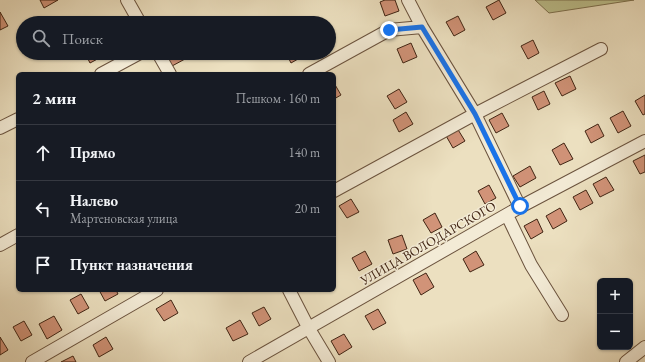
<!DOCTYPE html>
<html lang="ru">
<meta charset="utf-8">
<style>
body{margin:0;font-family:"EB Garamond",serif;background:#20242c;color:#f1f3f6}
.controls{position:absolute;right:12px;bottom:12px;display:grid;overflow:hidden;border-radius:6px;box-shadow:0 1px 3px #0004}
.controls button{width:36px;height:36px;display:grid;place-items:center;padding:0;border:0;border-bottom:1px solid #363941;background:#171b24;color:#f1f3f6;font:20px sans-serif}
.stop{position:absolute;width:12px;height:12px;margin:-9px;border:3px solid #1a73e8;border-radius:50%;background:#fff}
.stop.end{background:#1a73e8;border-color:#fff;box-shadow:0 1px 4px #0008}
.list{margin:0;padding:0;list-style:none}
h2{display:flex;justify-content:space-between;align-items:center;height:52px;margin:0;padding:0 16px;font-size:17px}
h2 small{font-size:13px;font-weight:400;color:#9ea1a6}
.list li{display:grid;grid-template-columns:26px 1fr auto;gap:12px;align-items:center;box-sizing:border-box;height:56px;padding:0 16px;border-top:1px solid #363941}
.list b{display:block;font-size:15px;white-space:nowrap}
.list p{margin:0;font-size:13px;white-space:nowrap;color:#9ea1a6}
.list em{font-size:13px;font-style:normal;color:#9ea1a6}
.icon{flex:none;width:22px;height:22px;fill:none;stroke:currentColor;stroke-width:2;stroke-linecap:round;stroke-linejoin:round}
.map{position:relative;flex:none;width:645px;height:362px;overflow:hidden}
.search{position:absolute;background:#171b24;box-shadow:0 1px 3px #0004;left:16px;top:16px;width:320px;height:44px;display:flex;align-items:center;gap:10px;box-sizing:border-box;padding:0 14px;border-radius:22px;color:#9ea1a6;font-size:15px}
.panel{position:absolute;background:#171b24;box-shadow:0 1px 3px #0004;left:16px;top:72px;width:320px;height:220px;border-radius:6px}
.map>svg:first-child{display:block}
.green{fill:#bdc18e;stroke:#7e7250}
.building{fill:#d19378;stroke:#402413}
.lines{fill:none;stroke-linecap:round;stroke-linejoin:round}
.minor-casing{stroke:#6b533e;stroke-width:14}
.minor{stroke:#f3ebd6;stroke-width:12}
.route{stroke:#1a73e8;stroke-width:5}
.labels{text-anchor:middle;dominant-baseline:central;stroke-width:3;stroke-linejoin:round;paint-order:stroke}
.street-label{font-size:13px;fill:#402413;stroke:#f3ebd6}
</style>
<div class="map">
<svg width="645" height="362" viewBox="0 0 645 362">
<rect width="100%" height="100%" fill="#ece0c0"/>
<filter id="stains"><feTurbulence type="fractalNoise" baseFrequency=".005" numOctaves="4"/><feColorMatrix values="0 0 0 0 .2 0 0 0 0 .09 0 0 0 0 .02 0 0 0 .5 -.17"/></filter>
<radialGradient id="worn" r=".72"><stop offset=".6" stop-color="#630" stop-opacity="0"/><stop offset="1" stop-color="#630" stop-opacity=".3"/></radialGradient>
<path class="green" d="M 535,0 L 634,0 L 549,13 Z"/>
<path class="building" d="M 40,0 L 58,0 L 44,8 Z
M 385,0 L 395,0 L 399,11 L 385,16 L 380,2 Z
M 499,0 L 506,13 L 493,20 L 486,7 Z
M 0,12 L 8,26 L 0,30 Z
M 458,16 L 465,30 L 454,36 L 446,22 Z
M 533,40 L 539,53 L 528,59 L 521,46 Z
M 411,43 L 417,57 L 403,63 L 397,49 Z
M 85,53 L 102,53 L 103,56 L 90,63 Z
M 165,53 L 181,53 L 185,59 L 172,66 Z
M 286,53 L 304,53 L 305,55 L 291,63 Z
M 570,76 L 576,89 L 562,96 L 555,83 Z
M 334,83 L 341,95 L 334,99 Z
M 399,89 L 407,102 L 395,109 L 387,96 Z
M 544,91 L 550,104 L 538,110 L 532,97 Z
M 645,95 L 645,114 L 643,115 L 635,101 Z
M 623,111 L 631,126 L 618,133 L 610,118 Z
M 406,112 L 413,124 L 399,132 L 393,120 Z
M 502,113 L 509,126 L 496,133 L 489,120 Z
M 598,124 L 604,136 L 591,143 L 585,131 Z
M 457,128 L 465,141 L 453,148 L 445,134 Z
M 564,143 L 573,159 L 560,165 L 552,150 Z
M 645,155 L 645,172 L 640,174 L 633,161 Z
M 530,166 L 536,178 L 520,187 L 513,176 Z
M 606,177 L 614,190 L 600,197 L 593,184 Z
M 489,185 L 496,198 L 485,204 L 478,191 Z
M 586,190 L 593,203 L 580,210 L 573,197 Z
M 351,199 L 359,212 L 347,218 L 339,206 Z
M 560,208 L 567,221 L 553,229 L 546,216 Z
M 435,213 L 442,227 L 431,233 L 423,220 Z
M 537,219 L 543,232 L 531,239 L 524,226 Z
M 402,235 L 407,249 L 393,254 L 388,240 Z
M 365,251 L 372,264 L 359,271 L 352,258 Z
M 476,251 L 484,265 L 470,272 L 463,259 Z
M 426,273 L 434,287 L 421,295 L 413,280 Z
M 99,290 L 116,290 L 118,294 L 105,301 Z
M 81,294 L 89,308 L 78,314 L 70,300 Z
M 171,300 L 178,313 L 164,321 L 156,309 Z
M 264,307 L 271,319 L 259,326 L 252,313 Z
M 378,309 L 386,323 L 373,330 L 365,316 Z
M 54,316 L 62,330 L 47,339 L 39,324 Z
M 240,320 L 248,334 L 233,341 L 226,328 Z
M 24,321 L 32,335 L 21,341 L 13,327 Z
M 344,334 L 352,347 L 339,355 L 331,341 Z
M 0,337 L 8,350 L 0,355 Z
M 106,337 L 113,349 L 99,357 L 93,345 Z
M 73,356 L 76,362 L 61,362 Z"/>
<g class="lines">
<defs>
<path id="minor" d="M 127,0 L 140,23
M 408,0 L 422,27 L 475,114 L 520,207
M 158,53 L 170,74
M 101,74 L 140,53
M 309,74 L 389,30 L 422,27
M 0,128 L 18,119
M 334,191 L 475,114 L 601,49
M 507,215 L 531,265 L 562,315
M 0,245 L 18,235
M 289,290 L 308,327 L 329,362
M 32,362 L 157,290
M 249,362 L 520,207 L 645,141
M 626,362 L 645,347"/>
</defs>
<use href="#minor" class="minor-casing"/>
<use href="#minor" class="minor"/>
</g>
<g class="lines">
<path class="route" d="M 389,30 L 422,27 L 475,114 L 520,206"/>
</g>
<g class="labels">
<g class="street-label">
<text transform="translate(428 243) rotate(-30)">УЛИЦА ВОЛОДАРСКОГО</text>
</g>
</g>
<rect width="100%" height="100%" filter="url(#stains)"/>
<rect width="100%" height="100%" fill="url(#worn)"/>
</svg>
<div class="controls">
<button>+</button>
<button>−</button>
</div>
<div class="stop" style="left:520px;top:206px"></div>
<div class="stop end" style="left:389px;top:30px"></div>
<div class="search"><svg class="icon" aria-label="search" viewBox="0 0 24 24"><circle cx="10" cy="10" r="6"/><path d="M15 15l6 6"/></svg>Поиск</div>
<section class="panel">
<h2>2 мин<small>Пешком · 160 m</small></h2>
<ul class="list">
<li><svg class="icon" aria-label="ahead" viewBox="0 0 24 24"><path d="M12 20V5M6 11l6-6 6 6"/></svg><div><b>Прямо</b></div><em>140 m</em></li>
<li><svg class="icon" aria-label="left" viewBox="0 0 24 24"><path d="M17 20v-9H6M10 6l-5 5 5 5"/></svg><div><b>Налево</b><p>Мартеновская улица</p></div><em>20 m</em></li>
<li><svg class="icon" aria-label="arrive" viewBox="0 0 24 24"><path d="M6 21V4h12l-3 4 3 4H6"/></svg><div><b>Пункт назначения</b></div></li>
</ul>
</section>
</div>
